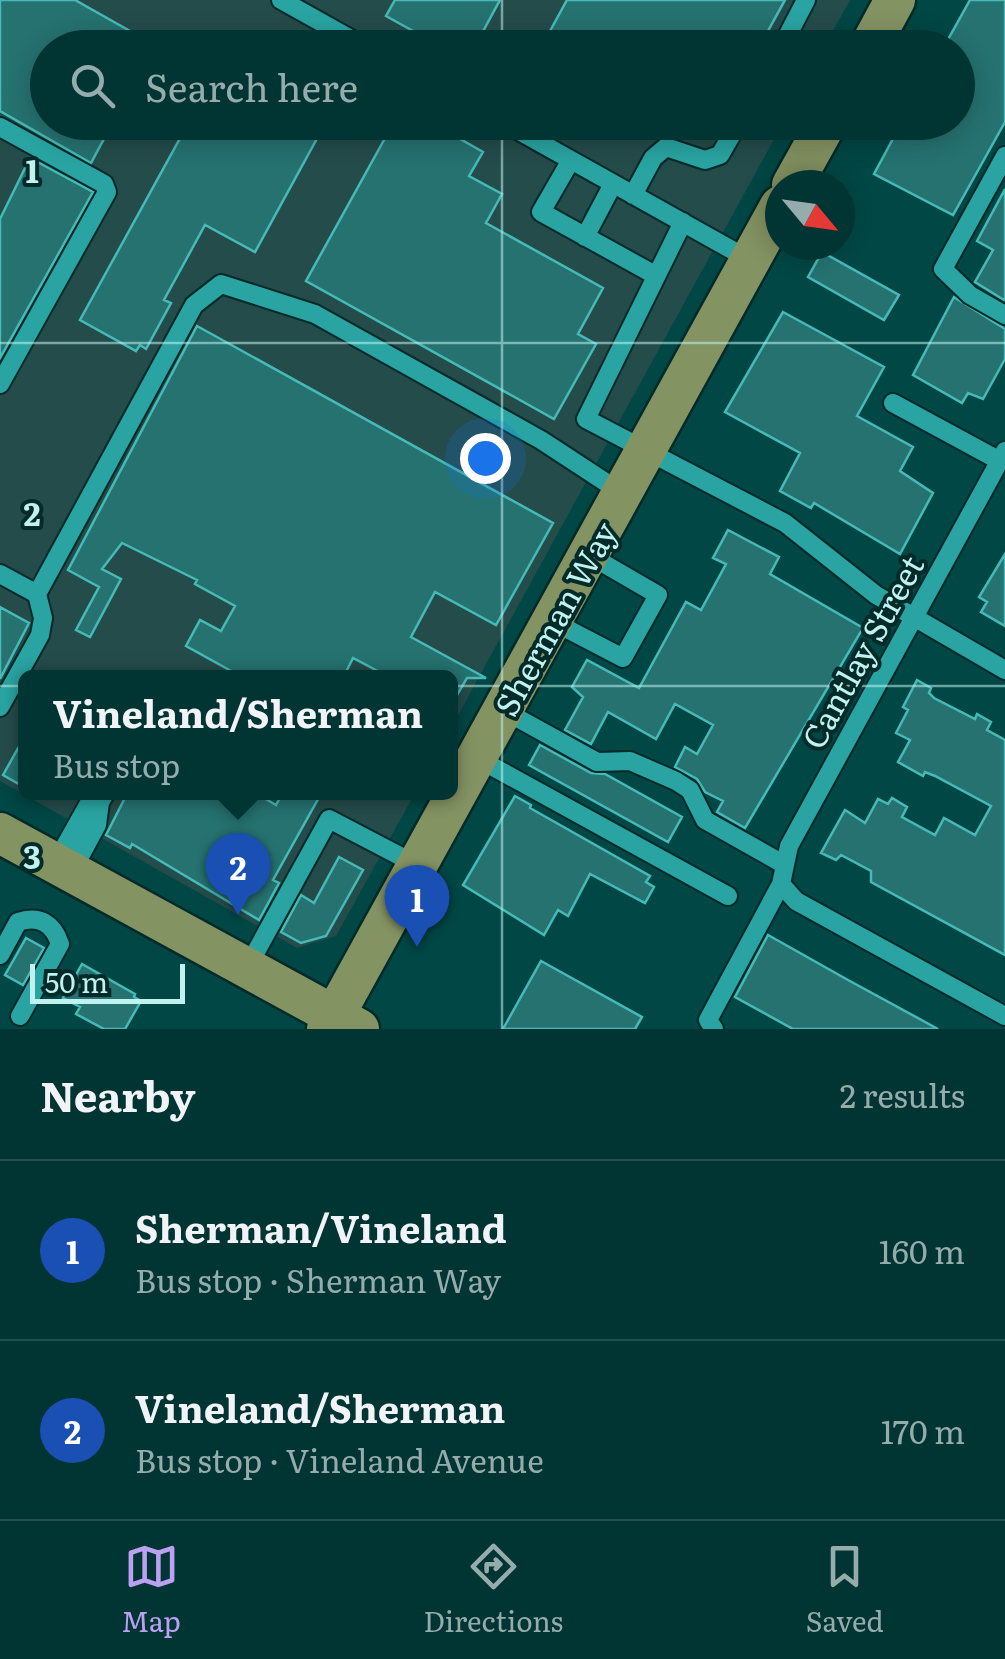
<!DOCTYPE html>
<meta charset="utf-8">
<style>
body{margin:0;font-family:Literata,serif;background:#0a3d3c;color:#f1f3f6}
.compass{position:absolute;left:765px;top:170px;width:90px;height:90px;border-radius:50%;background:#003534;box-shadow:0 5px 25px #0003;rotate:119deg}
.scale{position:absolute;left:30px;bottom:25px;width:155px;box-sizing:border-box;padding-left:10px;border:5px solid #c0f2f0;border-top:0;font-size:28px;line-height:35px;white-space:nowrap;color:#c0f2f0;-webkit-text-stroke:8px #042a29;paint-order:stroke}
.you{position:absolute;left:485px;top:458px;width:35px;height:35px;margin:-25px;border:8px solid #fff;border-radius:50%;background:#1a73e8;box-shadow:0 0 0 15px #1a73e833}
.badge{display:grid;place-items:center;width:65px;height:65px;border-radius:50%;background:#bca0f2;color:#fff;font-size:32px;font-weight:700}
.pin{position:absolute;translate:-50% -82px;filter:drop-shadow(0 2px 5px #0008)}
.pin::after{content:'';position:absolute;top:52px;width:35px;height:30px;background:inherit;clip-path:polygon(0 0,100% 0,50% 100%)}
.popup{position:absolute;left:18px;top:670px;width:440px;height:130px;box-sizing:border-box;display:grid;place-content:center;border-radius:15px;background:#003534;filter:drop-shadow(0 2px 8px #0005);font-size:32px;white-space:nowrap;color:#95abac}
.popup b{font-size:38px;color:#f1f3f6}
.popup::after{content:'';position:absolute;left:50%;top:100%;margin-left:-20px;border:20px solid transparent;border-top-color:#003534}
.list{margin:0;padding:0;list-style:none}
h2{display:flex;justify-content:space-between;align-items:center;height:130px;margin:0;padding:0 40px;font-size:42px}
h2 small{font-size:32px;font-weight:400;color:#95abac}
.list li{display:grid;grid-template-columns:65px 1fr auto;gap:30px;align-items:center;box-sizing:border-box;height:180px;padding:0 40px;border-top:2px solid #22504f}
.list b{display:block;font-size:38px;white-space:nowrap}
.list p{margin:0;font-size:32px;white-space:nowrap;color:#95abac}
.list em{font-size:32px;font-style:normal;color:#95abac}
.icon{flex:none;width:55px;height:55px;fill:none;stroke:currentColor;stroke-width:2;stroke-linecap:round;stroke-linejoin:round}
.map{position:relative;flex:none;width:1005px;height:1029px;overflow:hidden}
.search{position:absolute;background:#003534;box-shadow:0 5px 25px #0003;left:30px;right:30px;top:30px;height:110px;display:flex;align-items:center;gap:25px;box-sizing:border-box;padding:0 35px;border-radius:55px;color:#95abac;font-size:38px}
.sheet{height:490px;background:#003534}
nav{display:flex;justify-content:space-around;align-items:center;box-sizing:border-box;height:140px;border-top:2px solid #22504f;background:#003534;font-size:28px;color:#95abac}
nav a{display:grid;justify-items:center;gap:5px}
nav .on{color:#bca0f2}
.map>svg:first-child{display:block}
.built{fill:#244c4b}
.building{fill:#257270;stroke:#45bab7;stroke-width:2.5}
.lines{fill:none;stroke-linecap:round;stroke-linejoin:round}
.minor-casing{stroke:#042a29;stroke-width:22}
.major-casing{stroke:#042a29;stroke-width:45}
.minor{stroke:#29a4a2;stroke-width:18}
.major{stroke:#849362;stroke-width:40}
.grid{fill:none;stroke:#c0f2f0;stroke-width:2.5;stroke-opacity:0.55}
.labels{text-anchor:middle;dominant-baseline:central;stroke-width:8;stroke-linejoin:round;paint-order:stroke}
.street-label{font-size:32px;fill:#c0f2f0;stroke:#042a29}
.grid-label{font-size:32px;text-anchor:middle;font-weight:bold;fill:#c0f2f0;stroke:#042a29;stroke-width:8;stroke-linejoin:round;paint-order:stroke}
</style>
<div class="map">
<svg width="1005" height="1029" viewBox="0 0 1005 1029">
<rect width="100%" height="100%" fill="#004745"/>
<path class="built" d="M 0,0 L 850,0 L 824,47 L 48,48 L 48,122 L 783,123 L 451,728 L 450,678 L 26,678 L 26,792 L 415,793 L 336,936 L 297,948 L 0,781 Z"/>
<path class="building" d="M 0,0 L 75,0 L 160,48 L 48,48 L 48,122 L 113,122 L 91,163 L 0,111 Z
M 395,0 L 500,0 L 474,48 L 444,48 L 386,16 Z
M 567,0 L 785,0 L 763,40 L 759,38 L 753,48 L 554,48 L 544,42 Z
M 970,0 L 1005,0 L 1005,122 L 953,215 L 874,174 L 902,122 L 958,122 L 958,48 L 945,45 Z
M 189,122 L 326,122 L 255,252 L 205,225 L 164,300 L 171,303 L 146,349 L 140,345 L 136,351 L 80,320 Z
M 394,122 L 430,122 L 483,152 L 469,176 L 502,194 L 486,223 L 603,288 L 578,334 L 596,344 L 554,419 L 306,281 Z
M 30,158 L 93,192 L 0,358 L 0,219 Z
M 1005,189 L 1005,298 L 1004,300 L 975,282 L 993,250 L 977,241 Z
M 822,252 L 899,295 L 884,320 L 808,277 Z
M 954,297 L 1005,329 L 1005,359 L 983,399 L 968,393 L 962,403 L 913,375 Z
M 783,312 L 884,367 L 857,416 L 913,447 L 900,471 L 933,493 L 900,554 L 814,503 L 811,508 L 780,491 L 800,453 L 725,412 Z
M 197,326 L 553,523 L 496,625 L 435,592 L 411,637 L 486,678 L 467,678 L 450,707 L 450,678 L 391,678 L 353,658 L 343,678 L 244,678 L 186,646 L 200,620 L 221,631 L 235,606 L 195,584 L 197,580 L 122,543 L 102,569 L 121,579 L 90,637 L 76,630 L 99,587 L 68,570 Z
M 728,530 L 779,557 L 770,574 L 863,628 L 745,828 L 717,812 L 723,801 L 705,792 L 697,779 L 675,767 L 685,747 L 697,754 L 713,725 L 675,704 L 656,739 L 608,712 L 591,744 L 565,730 L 583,697 L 572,687 L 587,660 L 639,688 L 686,602 L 701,610 L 726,564 L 713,558 Z
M 1005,554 L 1005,626 L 981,612 L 987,602 L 979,597 Z
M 0,607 L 29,623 L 0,679 Z
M 917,680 L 931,688 L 929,693 L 934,698 L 975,719 L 977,714 L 991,722 L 987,730 L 1005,740 L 1005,955 L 871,882 L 871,871 L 841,855 L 836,860 L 821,853 L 845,810 L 865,823 L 878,799 L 888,804 L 892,798 L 907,807 L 902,817 L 935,835 L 944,818 L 975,835 L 991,806 L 935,776 L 925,772 L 923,776 L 898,762 L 910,740 L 896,733 L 908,710 L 903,707 Z
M 26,734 L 26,788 L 3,775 Z
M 540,745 L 591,773 L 605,774 L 682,817 L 668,842 L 529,765 Z
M 128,792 L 254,792 L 276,805 L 283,792 L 322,792 L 273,880 L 279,883 L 259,920 L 132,844 L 130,848 L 106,835 Z
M 515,796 L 531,805 L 530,808 L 650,876 L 646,882 L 654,887 L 645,903 L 590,874 L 568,916 L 558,910 L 544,935 L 463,885 Z
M 339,857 L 363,870 L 326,936 L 301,943 L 281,932 L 301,895 L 314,903 Z
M 768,935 L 848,980 L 938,1029 L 793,1029 L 735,997 Z
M 26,938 L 44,948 L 23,985 L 5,975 Z
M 541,961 L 642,1017 L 635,1029 L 503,1029 Z
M 82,964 L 135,994 L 134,997 L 141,1001 L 125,1029 L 104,1029 L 76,1014 L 80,1007 L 63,998 Z"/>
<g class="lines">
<defs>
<path id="minor" d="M 281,0 L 367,48
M 781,48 L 806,0
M 503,122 L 750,260
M 0,127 L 104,184 L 107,192 L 0,384
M 1005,156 L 943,269 L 970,295 L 1005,315
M 571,160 L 541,212 L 655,275
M 633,195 L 653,158 L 666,147 L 705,160 L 720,155 L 739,122
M 683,222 L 586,419 L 785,523 L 876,595 L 1005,670
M 585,237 L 613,184
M 893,403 L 1000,461
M 0,574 L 37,594 L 43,618 L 40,635 L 0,707
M 37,594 L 194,305 L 221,284 L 315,314 L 541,440 L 622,493
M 552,621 L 623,658 L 658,595 L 589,555
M 503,710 L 597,762 L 630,761 L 676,781 L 690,790 L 705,820 L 785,865
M 477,758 L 728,896
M 55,864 L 88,805 L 100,802
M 71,873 L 97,825 L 100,802 L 106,792
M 781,884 L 796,901 L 1005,1016
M 0,955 L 18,922 C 39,915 53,923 60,944 L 20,1016
M 247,968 L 329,819 L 417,865
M 714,1029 L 708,1020 L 781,884 L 789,846 L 1005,451"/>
<path id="major" d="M 869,48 L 895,0
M 792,185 L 827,122
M 0,833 L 359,1029
M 327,1029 L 780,206"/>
</defs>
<use href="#minor" class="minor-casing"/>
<use href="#major" class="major-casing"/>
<use href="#minor" class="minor"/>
<use href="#major" class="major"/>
</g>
<path class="grid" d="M 502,0 L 502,48M 502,122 L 502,1029M 0,343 L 1005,343M 0,686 L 1005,686"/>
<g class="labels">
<g class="street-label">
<text transform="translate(554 618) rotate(-61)">Sherman Way</text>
<text transform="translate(861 651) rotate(-61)">Cantlay Street</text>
</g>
</g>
<g class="grid-label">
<text x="32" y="183">1</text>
<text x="32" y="526">2</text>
<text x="32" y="869">3</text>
</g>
</svg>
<svg class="compass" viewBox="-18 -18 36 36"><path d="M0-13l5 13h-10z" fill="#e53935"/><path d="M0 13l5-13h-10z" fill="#95abac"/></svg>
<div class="scale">50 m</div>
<div class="you"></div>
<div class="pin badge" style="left:417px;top:947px;background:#1a4fb4">1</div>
<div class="pin badge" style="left:238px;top:915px;background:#1a4fb4">2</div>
<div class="popup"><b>Vineland/Sherman</b>Bus stop</div>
<div class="search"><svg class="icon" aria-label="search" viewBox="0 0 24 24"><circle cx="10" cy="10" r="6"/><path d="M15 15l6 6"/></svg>Search here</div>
</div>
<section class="sheet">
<h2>Nearby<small>2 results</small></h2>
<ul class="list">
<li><span class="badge" style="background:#1a4fb4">1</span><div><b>Sherman/Vineland</b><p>Bus stop · Sherman Way</p></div><em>160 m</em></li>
<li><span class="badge" style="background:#1a4fb4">2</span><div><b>Vineland/Sherman</b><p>Bus stop · Vineland Avenue</p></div><em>170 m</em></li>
</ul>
</section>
<nav>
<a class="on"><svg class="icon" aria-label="map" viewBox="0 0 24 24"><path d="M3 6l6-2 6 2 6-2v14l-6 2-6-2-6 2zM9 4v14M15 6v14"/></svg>Map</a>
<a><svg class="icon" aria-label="directions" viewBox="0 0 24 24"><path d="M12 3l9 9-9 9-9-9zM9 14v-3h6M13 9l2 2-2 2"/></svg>Directions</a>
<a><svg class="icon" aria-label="saved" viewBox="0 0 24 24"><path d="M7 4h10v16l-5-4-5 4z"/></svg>Saved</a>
</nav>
